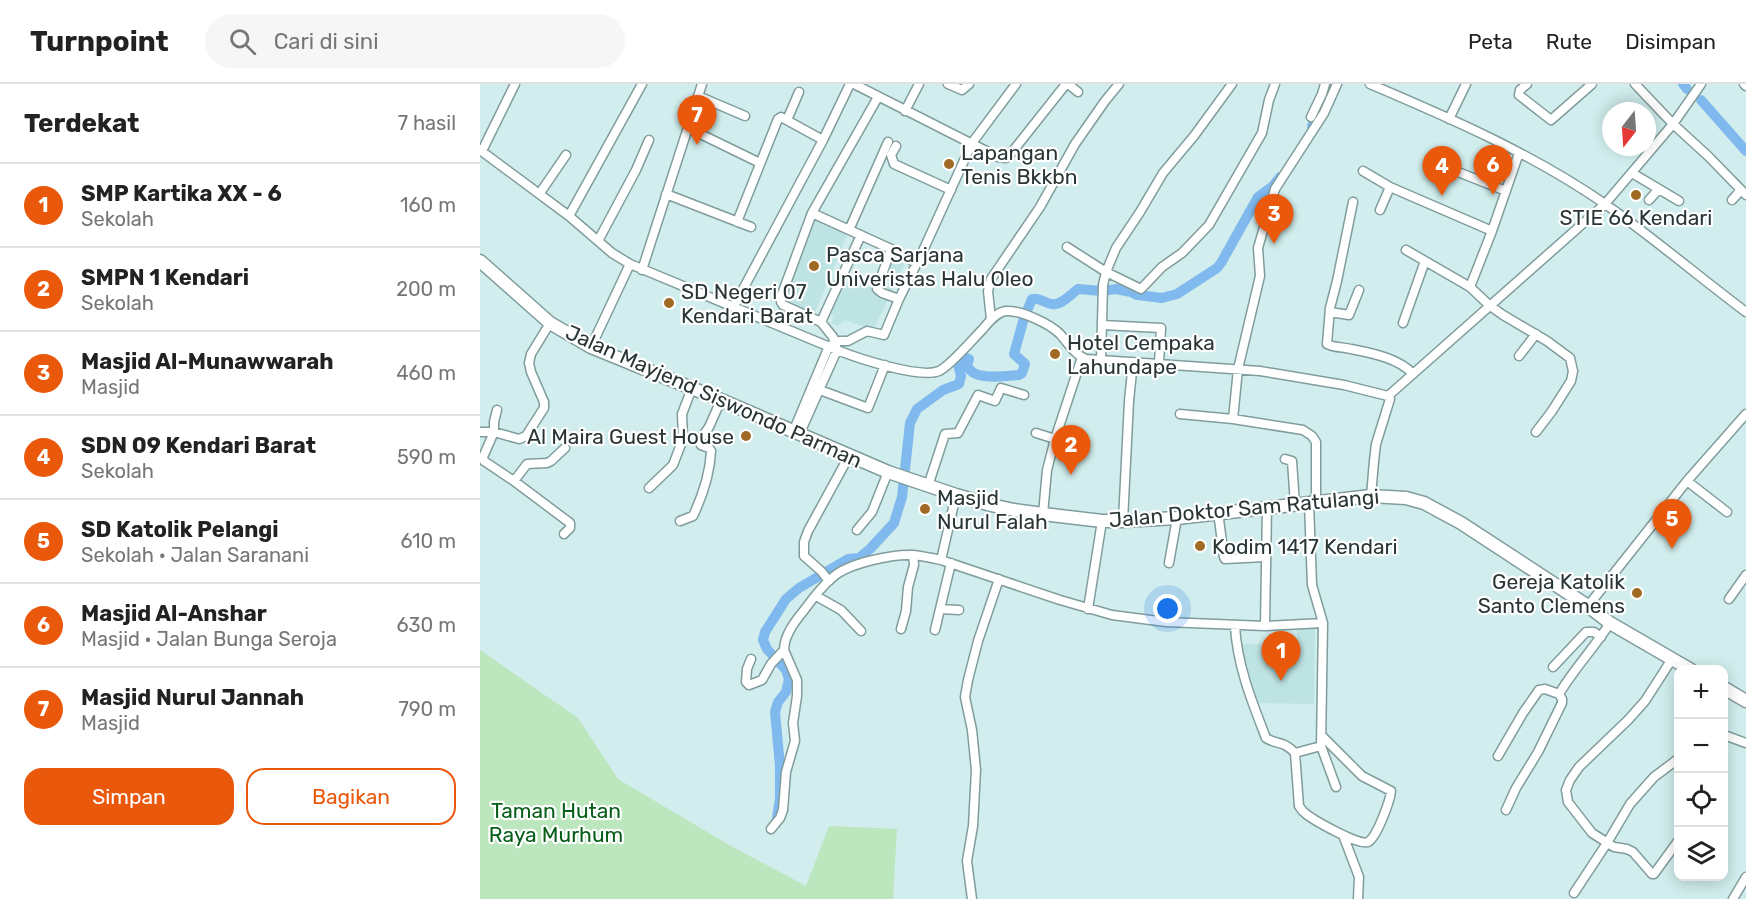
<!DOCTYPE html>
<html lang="id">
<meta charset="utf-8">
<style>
body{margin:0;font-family:Rubik,sans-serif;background:#f6f6f6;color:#222}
.controls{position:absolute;right:18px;bottom:18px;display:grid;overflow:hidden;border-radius:12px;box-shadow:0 3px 15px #0003}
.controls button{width:54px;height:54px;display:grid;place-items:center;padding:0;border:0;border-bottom:2px solid #e0e0e0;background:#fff;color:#222;font:30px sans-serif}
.compass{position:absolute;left:1122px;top:18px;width:54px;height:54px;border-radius:50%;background:#fff;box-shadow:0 3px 15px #0003;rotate:197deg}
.you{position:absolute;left:688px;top:525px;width:21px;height:21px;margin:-15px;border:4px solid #fff;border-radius:50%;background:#1a73e8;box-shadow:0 0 0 9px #1a73e833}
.badge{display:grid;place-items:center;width:39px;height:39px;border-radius:50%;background:#ea580c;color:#fff;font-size:20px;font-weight:700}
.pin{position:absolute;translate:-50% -50px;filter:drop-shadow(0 2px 3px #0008)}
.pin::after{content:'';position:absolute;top:32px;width:21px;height:18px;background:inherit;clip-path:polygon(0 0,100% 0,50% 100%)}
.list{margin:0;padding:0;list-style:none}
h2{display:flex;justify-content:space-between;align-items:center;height:78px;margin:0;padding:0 24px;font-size:26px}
h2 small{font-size:20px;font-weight:400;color:#767676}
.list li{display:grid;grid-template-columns:39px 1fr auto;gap:18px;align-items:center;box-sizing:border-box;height:84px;padding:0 24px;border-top:2px solid #e0e0e0}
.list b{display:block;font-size:22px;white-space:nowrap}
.list p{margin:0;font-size:20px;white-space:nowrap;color:#767676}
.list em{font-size:20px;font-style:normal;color:#767676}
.actions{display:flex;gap:12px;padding:18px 24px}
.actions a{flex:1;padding:14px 0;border:2px solid #ea580c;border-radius:18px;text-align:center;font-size:21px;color:#ea580c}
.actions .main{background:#ea580c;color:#fff}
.icon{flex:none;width:33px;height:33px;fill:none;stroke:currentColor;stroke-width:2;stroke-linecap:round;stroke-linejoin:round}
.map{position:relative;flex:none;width:1266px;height:815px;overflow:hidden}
header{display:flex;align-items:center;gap:36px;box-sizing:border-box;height:84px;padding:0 30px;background:#fff;border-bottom:2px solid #e0e0e0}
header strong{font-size:28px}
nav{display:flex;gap:33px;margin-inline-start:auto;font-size:21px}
.search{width:420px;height:54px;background:#f6f6f6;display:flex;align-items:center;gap:15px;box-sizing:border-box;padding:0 21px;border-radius:33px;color:#767676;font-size:22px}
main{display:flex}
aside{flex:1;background:#fff}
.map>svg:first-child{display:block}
.built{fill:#bde3e3}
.green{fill:#bce6bd}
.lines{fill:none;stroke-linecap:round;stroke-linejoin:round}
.river{stroke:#80b9ee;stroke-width:10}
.minor-casing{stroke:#819c9c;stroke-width:11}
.highway-casing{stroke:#819c9c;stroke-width:15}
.minor{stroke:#fff;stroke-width:8}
.highway{stroke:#fff;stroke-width:12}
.poi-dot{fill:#a06924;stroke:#fff;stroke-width:2}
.labels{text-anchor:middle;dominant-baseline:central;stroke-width:4.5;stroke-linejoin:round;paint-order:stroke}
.poi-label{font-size:21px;fill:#2a3636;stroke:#fff;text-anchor:start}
.street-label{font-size:21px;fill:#2a3636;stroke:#fff}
.park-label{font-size:21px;fill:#055d18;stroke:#fff}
</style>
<header>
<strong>Turnpoint</strong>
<div class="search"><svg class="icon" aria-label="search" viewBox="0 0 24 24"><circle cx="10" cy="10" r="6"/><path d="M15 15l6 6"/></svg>Cari di sini</div>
<nav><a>Peta</a><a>Rute</a><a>Disimpan</a></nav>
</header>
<main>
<aside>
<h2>Terdekat<small>7 hasil</small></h2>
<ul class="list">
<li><span class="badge">1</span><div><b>SMP Kartika XX - 6</b><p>Sekolah</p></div><em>160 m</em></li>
<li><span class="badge">2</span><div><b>SMPN 1 Kendari</b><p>Sekolah</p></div><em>200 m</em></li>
<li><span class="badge">3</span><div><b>Masjid Al-Munawwarah</b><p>Masjid</p></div><em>460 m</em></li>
<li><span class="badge">4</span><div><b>SDN 09 Kendari Barat</b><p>Sekolah</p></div><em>590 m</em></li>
<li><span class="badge">5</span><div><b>SD Katolik Pelangi</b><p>Sekolah · Jalan Saranani</p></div><em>610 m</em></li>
<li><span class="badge">6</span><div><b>Masjid Al-Anshar</b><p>Masjid · Jalan Bunga Seroja</p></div><em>630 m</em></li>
<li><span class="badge">7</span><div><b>Masjid Nurul Jannah</b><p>Masjid</p></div><em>790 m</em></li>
</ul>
<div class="actions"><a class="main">Simpan</a><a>Bagikan</a></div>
</aside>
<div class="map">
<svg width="1266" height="815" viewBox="0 0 1266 815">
<rect width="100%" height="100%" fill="#d1eded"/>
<path class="built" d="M 333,133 L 369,147 L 335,228 L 302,217 Z
M 410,171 L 426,177 L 395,243 L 384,243 L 365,236 L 358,242 L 351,239 L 354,232 L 348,229 L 363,197 L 398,205 Z
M 817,543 L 835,543 L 834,620 L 774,619 L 759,560 L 817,560 Z"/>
<path class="green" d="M 0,566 L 98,634 L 138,695 L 249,761 L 326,802 L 349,742 L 417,745 L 413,815 L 0,815 Z"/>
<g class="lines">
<path class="river" d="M 1203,0 L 1207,5
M 1221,16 L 1266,67
M 832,42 L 852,0
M 297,734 L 300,714 L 300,682 L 295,628 L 298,618 L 306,608 L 309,595 L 306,586 L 287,565 L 283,556 L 285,548 L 306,515 L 319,504 L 368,475 L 379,474 L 390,465 L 414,439 L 422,413 L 430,339 L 437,325 L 463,306 L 479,300 L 481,292 L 478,280 L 483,273 L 489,275 L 487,282 C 487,283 493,289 494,289 C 504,295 528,292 539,291 L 542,289 L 545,280 L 534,270 L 544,234 L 552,215 C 560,213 564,219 572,220 C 581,222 591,210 598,205 L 622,207 L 636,205 L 651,208 L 657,211 L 682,214 L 697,210 L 737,184 L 741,179 L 778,113 L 793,102 L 800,93"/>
<defs>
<path id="minor" d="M 374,0 L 518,73 L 526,74 L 529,72 L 586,0
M 468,0 L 482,6 L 489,0
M 588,0 L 598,8
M 890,0 C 970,34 1053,70 1125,120 C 1174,154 1219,193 1266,228
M 1047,0 L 1040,6 L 1039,11 L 1071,36 L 1112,0
M 1155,0 L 1193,40 L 1228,72 L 1266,111
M 1264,0 L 1266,2
M 218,12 L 265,32
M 425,27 L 439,0
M 831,33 L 842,10 L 845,0
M 969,35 L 986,0
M 307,36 L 319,8
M 208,44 L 280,79
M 416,62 L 411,71 L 414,80 L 471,106
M 0,66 L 89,132 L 132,169 L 150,180 L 357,266 C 377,274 440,295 459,287 C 470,282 492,256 502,246 C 508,239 516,228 526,227 C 541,226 570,240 580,250 C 588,259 595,271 606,275 L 780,287 L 864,301 L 908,312
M 2,67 L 35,0
M 958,82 L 973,86 L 1026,107
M 883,87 L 910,103 L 1012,147 L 990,203
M 1152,89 L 1199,117
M 60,109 L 86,71
M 186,110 L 271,143
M 1169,116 L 1178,106
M 1252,116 L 1261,106
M 873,118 L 857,197 L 850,224 L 847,260 C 855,264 863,263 871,265 C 891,269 919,274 933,290
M 900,126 L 910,103
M 332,129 L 411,165 L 436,179
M 89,132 L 162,0
M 257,138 L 298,35 L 301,33 L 343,56
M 369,146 L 408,58
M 1012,147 L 1039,69
M 118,157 L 156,86 L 169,56
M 587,163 L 626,188 L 661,205 L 682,183 L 702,169 L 729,141 L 782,49 L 789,16 L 795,0
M 411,165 L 397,205 L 402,209 L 419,215
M 926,166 L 990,203 L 1009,221 L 1023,231 L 1067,257 L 1090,274 L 1093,287 L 1091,297 L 1072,327 L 1056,348
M 162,186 L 222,0
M 254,222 L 343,56 L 370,0
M 850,228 L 869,231 L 879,206
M 511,235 L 508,207 L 511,195 L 560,123 L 595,60 L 625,17 L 639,0
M 341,238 L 303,221 L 301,218 L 301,213 L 332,129 L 398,13
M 923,239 L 945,177
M 622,241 L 681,244 L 679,279
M 355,257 L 368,257 L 387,247 L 404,251 L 419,215 L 442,169 L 492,59 L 536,0
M 111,263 L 150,180
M 1039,272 L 1056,250
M 621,276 L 623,201 L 626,188 L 636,164 L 660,128 L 683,89 L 714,52 L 752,0
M 340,306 L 388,324 L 405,281
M 908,312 L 1125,120 L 1193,40 L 1221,0
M 17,326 L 14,338 L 14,348 L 39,355 L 46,352 L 64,324 L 64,318 L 51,288 L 49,279 L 51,270 L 70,239
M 700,330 L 753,335
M 0,348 L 14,348 L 3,373 L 4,377 L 34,397 L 47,380 L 67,379 L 71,377 L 85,364
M 313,348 L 349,262 L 352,261
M 556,349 L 575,355 L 567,386 L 563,430
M 319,351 L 357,266 L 353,253 L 341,238 L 381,151
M 575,355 L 602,273
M 805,375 L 812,377 L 815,421
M 34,397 L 90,439 L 90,444 L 84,450
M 1207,397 L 1247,428
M 448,402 L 465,350 L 478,349 L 498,311 L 515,317 L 521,304 L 544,311
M 169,404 L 193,381 L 203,355 L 202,330 L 212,304
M 891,412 L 894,377 L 896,360 L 910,315 L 908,312
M 836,418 L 836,358 L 832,352 L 823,346 L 753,335 L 758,285 L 780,192 L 778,164 L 795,105 L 844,29 L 857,0
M 829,419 L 832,501 L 843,539 L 841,662 L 815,669 L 819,722 C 821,725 822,727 825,729 C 833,736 879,762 888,758 C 897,753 910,717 911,707 L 882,692 L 842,652
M 787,423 L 785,542 L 843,539
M 738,428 L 744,473 L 745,475 L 785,473
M 200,437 L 213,432 C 222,413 230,389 231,367 L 229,364 L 221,361 L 219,357 L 229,343 L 241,316
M 643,437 L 649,317 L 653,278
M 377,446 L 392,428 L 408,388
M 461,476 L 580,516 L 632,531 L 686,538 L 785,542
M 689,479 L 697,434
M 349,497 L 341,487 L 324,472 L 324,458 L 328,447 L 369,372
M 336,512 L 361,526 L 381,547
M 1249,515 L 1266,491
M 1108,522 L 1207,397 L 1266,330
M 460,525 L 479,526
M 608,525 L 622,437
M 755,542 C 757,581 772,618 786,654 C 797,661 803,656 815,669
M 421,545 L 426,527 L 428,503 L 434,481 L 433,471
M 455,546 L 471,479
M 304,566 C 304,551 316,536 325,525 C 333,514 342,502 353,493 C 369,479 412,470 433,471 C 442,472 452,474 461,476 L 476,411
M 271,575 L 267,585 L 266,598 L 269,601 L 282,596 L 291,580 L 304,566
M 1192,575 L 1165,617 L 1148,636 L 1099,683 L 1090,696 L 1086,706 L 1088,718 L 1112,749 L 1134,763 L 1147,765 L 1153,768 L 1172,790 L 1174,790 L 1198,757
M 1073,583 L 1106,548 L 1114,548 L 1121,553
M 1244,651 L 1266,659
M 841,662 L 856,703
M 1018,672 L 1043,629 L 1059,606 L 1065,605 L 1079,610
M 1026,726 L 1036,704 L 1058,668 L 1082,619 L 1082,615 L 1079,610 C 1094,585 1114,564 1130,539
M 291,745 L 300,734 L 303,726 L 306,688 L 315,657 L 313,639 L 317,612 L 317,596 L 304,566
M 863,751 L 879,793 L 878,815
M 1094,809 L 1127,759 L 1150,720 L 1174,693 L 1198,675
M 492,815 L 487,777 L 493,742 L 496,686 L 492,646 L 485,613 L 488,596 L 498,557 L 519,495
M 1253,815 L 1266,793"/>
<path id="highway" d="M 0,177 L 70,239 L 111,263 L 241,316 L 408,388 L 476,411 L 511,421 L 534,426 L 563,430 L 622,437 L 643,437 L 697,434 L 891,412 L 926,414 L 944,419 L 981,439 L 1108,522 L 1130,539 L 1211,586
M 1244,604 L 1266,617"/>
</defs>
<use href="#minor" class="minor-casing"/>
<use href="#highway" class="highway-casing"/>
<use href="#minor" class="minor"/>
<use href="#highway" class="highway"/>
</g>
<g class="poi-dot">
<circle cx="469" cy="80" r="6"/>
<circle cx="1156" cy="111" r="6"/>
<circle cx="334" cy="182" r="6"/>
<circle cx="189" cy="219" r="6"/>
<circle cx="575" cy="270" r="6"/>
<circle cx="266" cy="352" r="6"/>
<circle cx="445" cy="425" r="6"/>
<circle cx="720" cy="462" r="6"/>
<circle cx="1157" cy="509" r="6"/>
</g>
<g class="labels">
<g class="poi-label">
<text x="481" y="68">Lapangan<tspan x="481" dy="24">Tenis Bkkbn</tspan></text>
<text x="1156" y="133" text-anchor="middle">STIE 66 Kendari</text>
<text x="346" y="170">Pasca Sarjana<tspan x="346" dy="24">Univeristas Halu Oleo</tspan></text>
<text x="201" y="207">SD Negeri 07<tspan x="201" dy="24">Kendari Barat</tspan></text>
<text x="587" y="258">Hotel Cempaka<tspan x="587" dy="24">Lahundape</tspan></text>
<text x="254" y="352" text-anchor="end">Al Maira Guest House</text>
<text x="457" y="413">Masjid<tspan x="457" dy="24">Nurul Falah</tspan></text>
<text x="732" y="462">Kodim 1417 Kendari</text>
<text x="1145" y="497" text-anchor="end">Gereja Katolik<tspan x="1145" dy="24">Santo Clemens</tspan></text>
</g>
<g class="street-label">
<text transform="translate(234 312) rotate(24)">Jalan Mayjend Siswondo Parman</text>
<text transform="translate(764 424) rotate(-5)">Jalan Doktor Sam Ratulangi</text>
</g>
<g class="park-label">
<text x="76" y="726">Taman Hutan<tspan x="76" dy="24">Raya Murhum</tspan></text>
</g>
</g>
</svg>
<div class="controls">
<button>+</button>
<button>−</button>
<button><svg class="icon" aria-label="locate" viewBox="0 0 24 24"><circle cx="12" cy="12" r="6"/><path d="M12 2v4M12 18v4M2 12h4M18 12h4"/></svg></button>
<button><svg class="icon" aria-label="layers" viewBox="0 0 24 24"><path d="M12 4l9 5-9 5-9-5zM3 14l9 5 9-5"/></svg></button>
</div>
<svg class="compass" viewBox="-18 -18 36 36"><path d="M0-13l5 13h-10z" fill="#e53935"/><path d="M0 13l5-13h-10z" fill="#767676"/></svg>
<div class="you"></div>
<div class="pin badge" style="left:801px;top:597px">1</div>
<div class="pin badge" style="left:591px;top:391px">2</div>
<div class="pin badge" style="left:794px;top:160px">3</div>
<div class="pin badge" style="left:962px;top:112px">4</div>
<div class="pin badge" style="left:1192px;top:465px">5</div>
<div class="pin badge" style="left:1013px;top:111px">6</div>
<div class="pin badge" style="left:217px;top:61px">7</div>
</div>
</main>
